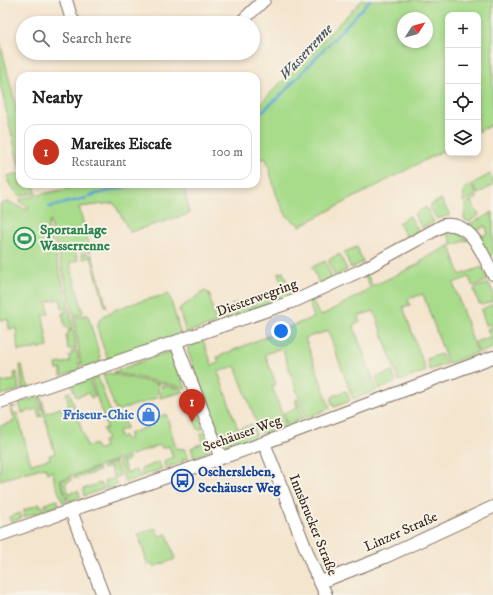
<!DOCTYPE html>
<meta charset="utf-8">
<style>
body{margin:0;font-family:"IM FELL DW Pica",serif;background:#f2f2f2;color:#222}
.controls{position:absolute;right:12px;top:12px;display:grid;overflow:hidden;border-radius:8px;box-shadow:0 2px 6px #0003}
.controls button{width:36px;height:36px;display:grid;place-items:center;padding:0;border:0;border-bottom:1px solid #e0e0e0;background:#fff;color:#222;font:20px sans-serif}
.compass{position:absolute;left:397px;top:12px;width:36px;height:36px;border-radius:50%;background:#fff;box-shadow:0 2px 6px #0003;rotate:54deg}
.you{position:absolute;left:281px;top:331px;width:14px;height:14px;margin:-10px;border:3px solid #fff;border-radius:50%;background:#1a73e8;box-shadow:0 0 0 6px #1a73e833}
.badge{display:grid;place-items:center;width:26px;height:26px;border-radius:50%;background:#c8321e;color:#fff;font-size:13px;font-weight:700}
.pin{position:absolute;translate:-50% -33px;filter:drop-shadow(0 1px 2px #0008)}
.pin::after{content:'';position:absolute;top:21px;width:14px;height:12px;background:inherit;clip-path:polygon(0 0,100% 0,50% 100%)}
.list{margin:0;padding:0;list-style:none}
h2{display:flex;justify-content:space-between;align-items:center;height:52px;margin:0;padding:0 16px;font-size:17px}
h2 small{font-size:13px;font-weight:400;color:#767676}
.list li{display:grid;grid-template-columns:26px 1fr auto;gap:12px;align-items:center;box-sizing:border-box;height:56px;margin:0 8px 8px;padding:0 8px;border:1px solid #e0e0e0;border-radius:12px}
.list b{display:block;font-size:15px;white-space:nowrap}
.list p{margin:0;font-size:13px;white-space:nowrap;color:#767676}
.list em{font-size:13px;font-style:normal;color:#767676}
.icon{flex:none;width:22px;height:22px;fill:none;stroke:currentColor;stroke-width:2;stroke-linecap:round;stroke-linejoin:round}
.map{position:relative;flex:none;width:493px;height:595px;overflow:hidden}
.search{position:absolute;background:#fff;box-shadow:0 2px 6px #0003;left:16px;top:16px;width:244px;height:44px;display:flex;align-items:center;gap:10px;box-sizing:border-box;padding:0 14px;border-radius:22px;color:#767676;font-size:15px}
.panel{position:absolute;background:#fff;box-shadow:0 2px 6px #0003;left:16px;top:72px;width:244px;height:116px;border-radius:12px}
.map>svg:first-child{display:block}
.green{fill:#a8dc8b;stroke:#728354;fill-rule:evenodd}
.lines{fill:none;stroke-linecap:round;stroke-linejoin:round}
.stream{stroke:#63a6d8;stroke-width:2.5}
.minor-casing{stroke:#7c6b5c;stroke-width:14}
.minor{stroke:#fff;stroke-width:12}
.labels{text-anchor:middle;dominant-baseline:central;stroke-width:4;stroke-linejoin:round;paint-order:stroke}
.leisure-label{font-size:14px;font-weight:bold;fill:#27864d;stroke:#f7f3e8;text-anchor:start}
.street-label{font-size:14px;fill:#3b2a1e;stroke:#f7f3e8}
.shop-label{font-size:14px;font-weight:bold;fill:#366cbe;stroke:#f7f3e8;text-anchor:end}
.transit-label{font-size:14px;font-weight:bold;fill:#164399;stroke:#f7f3e8;text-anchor:start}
.water-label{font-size:15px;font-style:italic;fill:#49555f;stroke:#f7f3e8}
</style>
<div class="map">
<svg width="493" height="595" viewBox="0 0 493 595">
<rect width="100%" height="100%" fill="#f7f3e8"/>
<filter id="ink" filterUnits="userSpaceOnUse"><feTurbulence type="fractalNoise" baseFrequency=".025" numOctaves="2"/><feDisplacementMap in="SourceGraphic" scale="8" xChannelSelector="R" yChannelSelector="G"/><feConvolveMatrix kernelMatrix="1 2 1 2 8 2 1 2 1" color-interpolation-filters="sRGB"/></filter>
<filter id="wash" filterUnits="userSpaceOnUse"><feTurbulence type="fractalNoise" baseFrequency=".012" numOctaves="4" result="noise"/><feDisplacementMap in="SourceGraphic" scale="16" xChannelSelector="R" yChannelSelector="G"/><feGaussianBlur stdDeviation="0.9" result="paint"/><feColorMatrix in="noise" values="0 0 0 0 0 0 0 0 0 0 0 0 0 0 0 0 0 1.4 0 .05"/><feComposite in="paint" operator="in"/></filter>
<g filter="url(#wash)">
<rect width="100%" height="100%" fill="#f4e5ce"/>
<path class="green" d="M 362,0 L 493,0 L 493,124 L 478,132 L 478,15 L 448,15 L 448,148 L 300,226 L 286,215 L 277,197 L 266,158 L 256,161 L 256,108 ZM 403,18 L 427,18 L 427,42 L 403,42 Z
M 0,41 L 20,124 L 20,171 L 0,83 Z
M 20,173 L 20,184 L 34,184 L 36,193 L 19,196 L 8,182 L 7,176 Z
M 490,174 L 493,180 L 493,185 L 478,194 L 472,184 Z
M 103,184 L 187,184 L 184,185 L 189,214 L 130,232 L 114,203 L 79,207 L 91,252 L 56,245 L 50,221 L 48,226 L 69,308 L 62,309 L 60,299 L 47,302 L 49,314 L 43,315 L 48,347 L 18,351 L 16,328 L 9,329 L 8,319 L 0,320 L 0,204 L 9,202 L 27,210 L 30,208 L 21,203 L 20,199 L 84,185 L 85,188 Z
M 471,185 L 477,195 L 463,202 L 464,189 Z
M 478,197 L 471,202 L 479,215 L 469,222 L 464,219 L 465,204 Z
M 441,199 L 450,215 L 437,219 L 429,206 Z
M 426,207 L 434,222 L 422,228 L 414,214 Z
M 493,212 L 493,254 L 490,256 L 476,233 L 479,232 L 482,236 L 488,233 L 485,226 L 475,231 L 470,224 Z
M 410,216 L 418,230 L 407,237 L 398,223 Z
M 450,229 L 454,230 L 468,240 L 450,246 L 460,275 L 482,267 L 488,280 L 475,286 L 472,285 L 469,277 L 453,283 L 477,353 L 448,364 L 423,294 L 408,299 L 410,305 L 403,307 L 426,371 L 399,381 L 374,311 L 358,316 L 360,322 L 353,325 L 377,390 L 353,399 L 328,331 L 305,338 L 330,408 L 306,418 L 282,348 L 265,354 L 276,384 L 272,386 L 286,425 L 261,434 L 235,366 L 218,372 L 238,429 L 253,424 L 256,436 L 228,446 L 224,445 L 188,352 L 188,347 L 203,340 L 212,365 L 219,363 L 217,357 L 314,317 L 308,300 L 311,298 L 320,316 L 371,289 L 363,274 L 366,273 L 373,286 L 421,263 L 420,261 L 452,244 L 448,235 Z
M 357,247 L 363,262 L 351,268 L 344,252 Z
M 57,248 L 75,252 L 78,260 L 70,263 L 83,313 L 74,316 Z
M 81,253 L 92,255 L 107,308 L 105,306 L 91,257 L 83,259 Z
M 340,254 L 347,270 L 335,276 L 328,260 Z
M 325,261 L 332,277 L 319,283 L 312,267 Z
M 283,272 L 292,295 L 277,301 L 273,291 L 283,288 L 278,273 Z
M 489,283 L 493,292 L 493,301 L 482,305 L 481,303 L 479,304 L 474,290 L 475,288 Z
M 204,291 L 209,293 L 216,323 L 186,333 L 179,309 Z
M 271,292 L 274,302 L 255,309 L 252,298 Z
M 169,294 L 181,335 L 108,360 C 105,350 97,335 98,324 C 99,309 155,298 169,294 Z
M 250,299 L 253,310 L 234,316 L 231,305 Z
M 493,304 L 493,324 L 486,325 L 481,310 Z
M 228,307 L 232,317 L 220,321 L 216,311 Z
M 70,310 L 73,328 L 68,329 L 67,327 L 65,327 L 62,313 L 65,313 L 65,311 Z
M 86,315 L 88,315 L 100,357 L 100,363 L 84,368 L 81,364 L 74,318 Z
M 493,326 L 493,348 L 479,353 L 475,342 L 490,337 L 487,329 Z
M 74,330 L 76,349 L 68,349 L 66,335 L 69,334 L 68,331 Z
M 77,351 L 80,370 L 61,376 L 61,369 L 57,370 L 56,364 L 70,362 L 69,356 L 72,355 L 71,352 Z
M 171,352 L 186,388 L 113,372 L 164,353 Z
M 441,354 L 446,364 L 430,370 L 427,359 Z
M 20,365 L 22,365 L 25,381 L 30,387 L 22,389 Z
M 392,371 L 396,382 L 380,389 L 376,377 Z
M 17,372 L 19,390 L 1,395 L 1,382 L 15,380 L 14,373 Z
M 109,373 L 159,384 L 157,398 L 116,411 L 103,375 Z
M 98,377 L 111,414 L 115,419 L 124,420 L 127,428 L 118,431 L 120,437 L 124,436 L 126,440 L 129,439 L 129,434 L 147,427 L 146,421 L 166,414 L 176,448 L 185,449 L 189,460 L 187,458 L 182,460 L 183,462 L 165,468 L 164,461 L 173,457 L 169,446 L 162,448 L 160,445 L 60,480 L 67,502 L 63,503 L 54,480 L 53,471 L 47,473 L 45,467 L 0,480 L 0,426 L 15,421 L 10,406 L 16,407 L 11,408 L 14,414 L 17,413 L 31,464 L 50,459 L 49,455 L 55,454 L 39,396 L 41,396 L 46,413 L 69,405 L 66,393 L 70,392 L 87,447 L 95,444 L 97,450 L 105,447 L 103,441 L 107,440 L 103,429 L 107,428 L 91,379 Z
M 89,380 L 95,397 L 91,398 L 89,393 L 76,397 L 72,385 Z
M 162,385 L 182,389 L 183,392 L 160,398 Z
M 346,391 L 350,401 L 334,407 L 331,401 L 333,396 Z
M 37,397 L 42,416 L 39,417 L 37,409 L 22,413 L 19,403 Z
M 297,399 L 303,418 L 287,425 L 283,413 L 297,408 L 295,400 Z
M 196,408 L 204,428 L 198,430 L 190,410 Z
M 205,432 L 210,450 L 194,458 L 191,448 L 203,443 L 200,434 Z
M 128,458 L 129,460 L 123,462 L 127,473 L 136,470 L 141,477 L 125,482 L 118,462 Z
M 115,462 L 120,476 L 114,478 L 117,485 L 106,489 L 104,481 L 114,478 L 110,467 L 103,469 L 102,467 Z
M 159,462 L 162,469 L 142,476 L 141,469 Z
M 98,468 L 99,471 L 75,479 L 74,476 Z
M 71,478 L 72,480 L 65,483 L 69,493 L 78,491 L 81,497 L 69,501 L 61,481 Z
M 100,483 L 104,489 L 84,496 L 83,489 Z
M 57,500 L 59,505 L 47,509 L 45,504 Z
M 40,504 L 41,507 L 43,506 L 45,510 L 24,517 L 24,510 Z
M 20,513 L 22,518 L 11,522 L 9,517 Z
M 156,528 L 159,536 L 167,534 L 175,559 L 153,567 L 152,564 L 148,565 L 138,534 Z"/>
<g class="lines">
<path class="stream" d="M 256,117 L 282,94 L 370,0
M 89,196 L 137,184
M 49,207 L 86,198"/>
</g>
</g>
<g filter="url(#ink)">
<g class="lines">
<defs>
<path id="minor" d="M 66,0 L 71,17 L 75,23
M 240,23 L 264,0
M 176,343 L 221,458
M 0,402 L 297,300 L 362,270 L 444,225 C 472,221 482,254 493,274
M 264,443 L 313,567 L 326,595
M 71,511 L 103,595
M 0,535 L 264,443 L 493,357
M 321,582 L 385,557 L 493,507"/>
</defs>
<use href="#minor" class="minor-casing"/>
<use href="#minor" class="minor"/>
</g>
</g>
<defs>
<symbol id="stadium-ring" viewBox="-11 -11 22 22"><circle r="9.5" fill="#f7f3e8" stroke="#2e9e5b" stroke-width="1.5"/><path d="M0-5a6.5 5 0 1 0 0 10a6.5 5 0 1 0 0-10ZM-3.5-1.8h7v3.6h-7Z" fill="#2e9e5b"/></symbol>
<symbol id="shop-ring" viewBox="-11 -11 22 22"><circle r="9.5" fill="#f7f3e8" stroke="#3f7fe0" stroke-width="1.5"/><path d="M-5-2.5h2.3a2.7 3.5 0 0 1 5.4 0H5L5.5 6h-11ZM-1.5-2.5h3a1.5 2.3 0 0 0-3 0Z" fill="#3f7fe0"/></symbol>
<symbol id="bus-ring" viewBox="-11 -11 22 22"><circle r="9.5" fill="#f7f3e8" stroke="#1a4fb4" stroke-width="1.5"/><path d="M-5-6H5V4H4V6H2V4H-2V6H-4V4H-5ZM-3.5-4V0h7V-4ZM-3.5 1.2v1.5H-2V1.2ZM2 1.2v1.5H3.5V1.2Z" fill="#1a4fb4"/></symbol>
</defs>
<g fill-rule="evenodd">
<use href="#stadium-ring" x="12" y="226" width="25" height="25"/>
<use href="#shop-ring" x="136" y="402" width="25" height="25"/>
<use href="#bus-ring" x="170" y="468" width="25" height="25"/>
</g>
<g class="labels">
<g class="leisure-label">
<text x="40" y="230">Sportanlage<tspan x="40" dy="16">Wasserrenne</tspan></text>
</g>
<g class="street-label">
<text transform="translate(257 298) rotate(-20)">Diesterwegring</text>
<text transform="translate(242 434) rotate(-20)">Seehäuser Weg</text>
<text transform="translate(313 525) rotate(68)">Innsbrucker Straße</text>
<text transform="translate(401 532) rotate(-24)">Linzer Straße</text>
</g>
<g class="shop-label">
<text x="134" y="415">Friseur-Chic</text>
</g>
<g class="transit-label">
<text x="198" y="472">Oschersleben,<tspan x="198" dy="16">Seehäuser Weg</tspan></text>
</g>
<g class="water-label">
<text transform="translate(306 52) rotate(-47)">Wasserrenne</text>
</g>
</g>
</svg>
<div class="controls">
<button>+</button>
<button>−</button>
<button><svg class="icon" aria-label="locate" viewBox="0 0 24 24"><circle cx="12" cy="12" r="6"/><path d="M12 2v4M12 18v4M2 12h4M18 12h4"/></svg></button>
<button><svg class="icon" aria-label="layers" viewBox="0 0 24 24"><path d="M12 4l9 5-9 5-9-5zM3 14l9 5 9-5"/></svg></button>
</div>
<svg class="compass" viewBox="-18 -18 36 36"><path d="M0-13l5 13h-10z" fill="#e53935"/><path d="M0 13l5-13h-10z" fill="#767676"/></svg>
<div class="you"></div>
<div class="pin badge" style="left:192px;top:422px">1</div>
<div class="search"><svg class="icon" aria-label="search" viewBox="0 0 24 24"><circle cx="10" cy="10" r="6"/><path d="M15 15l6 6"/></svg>Search here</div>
<section class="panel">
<h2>Nearby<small></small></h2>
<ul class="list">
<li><span class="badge">1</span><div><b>Mareikes Eiscafe</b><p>Restaurant</p></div><em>100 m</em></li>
</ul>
</section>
</div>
